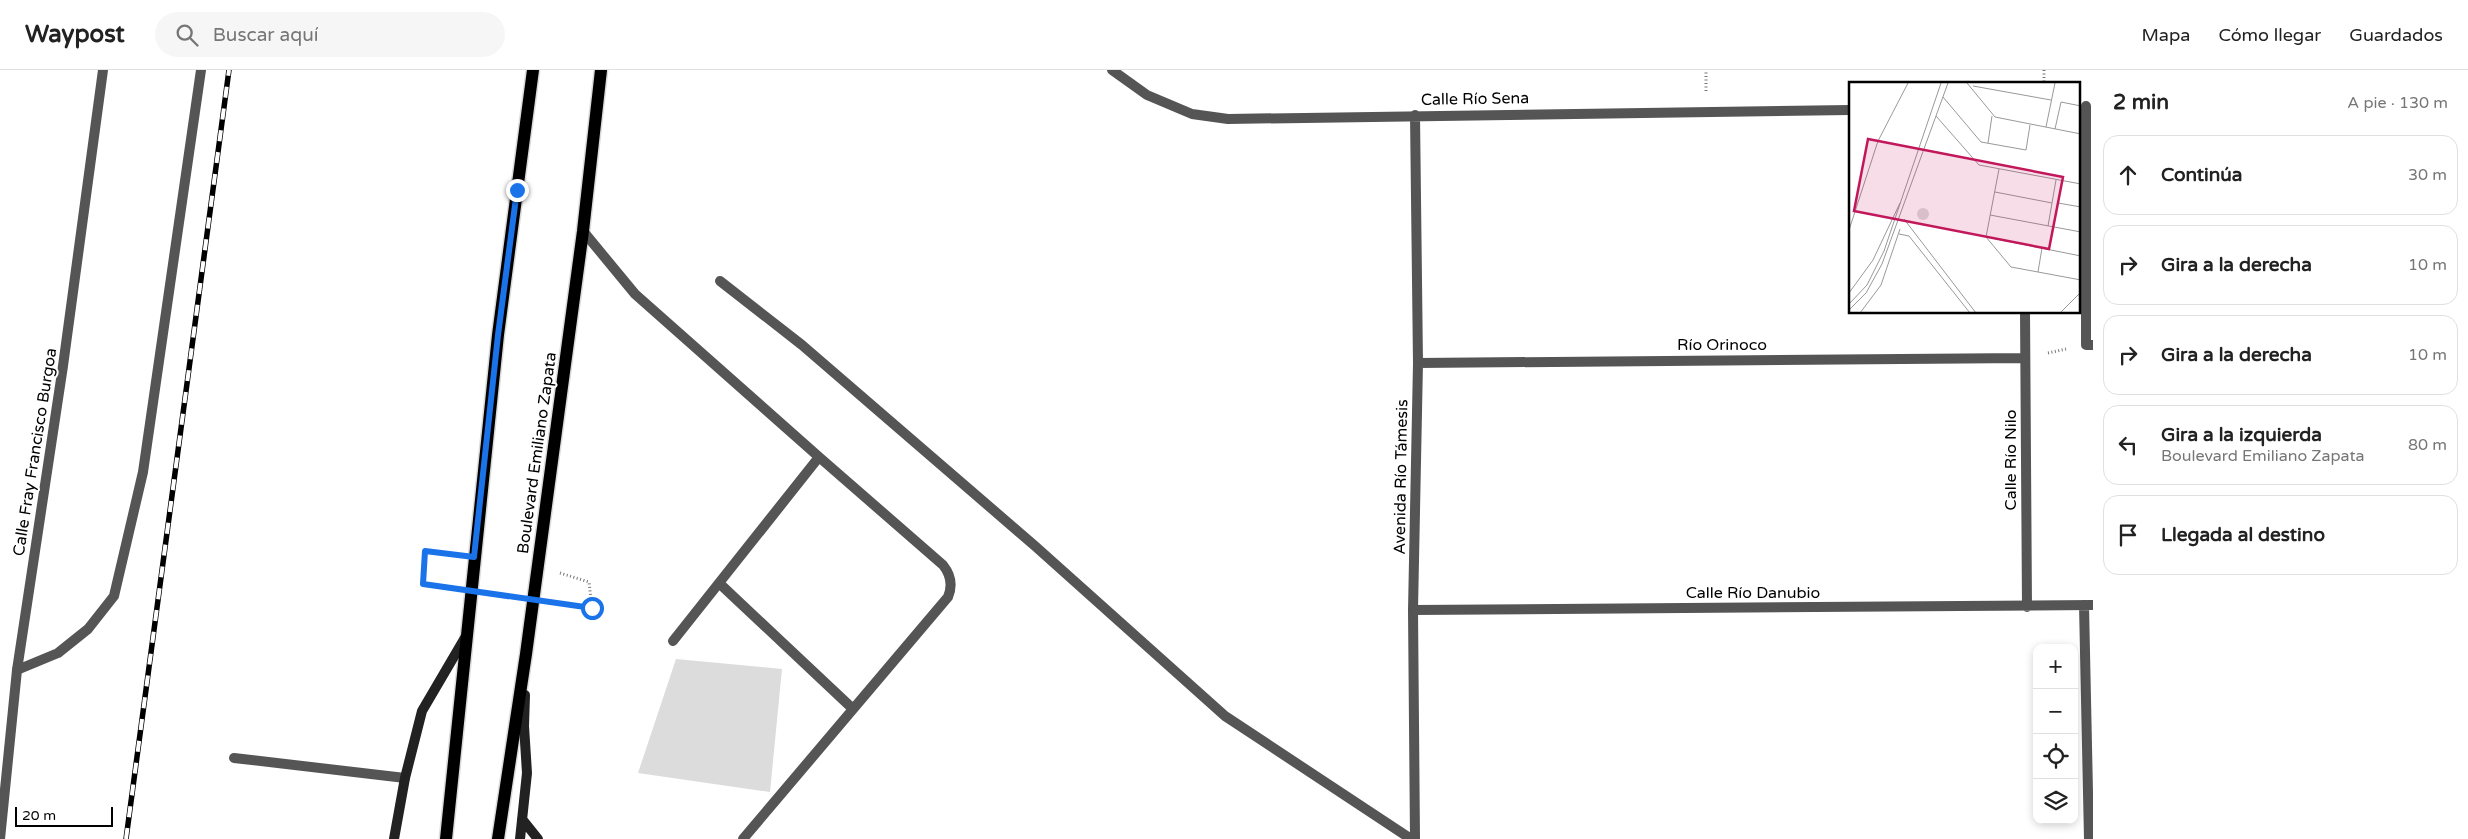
<!DOCTYPE html>
<html lang="es">
<meta charset="utf-8">
<style>
body{margin:0;font-family:"Varela Round",sans-serif;background:#f6f6f6;color:#222}
.controls{position:absolute;right:15px;bottom:15px;display:grid;overflow:hidden;border-radius:10px;box-shadow:0 2px 8px #0003}
.controls button{width:45px;height:45px;display:grid;place-items:center;padding:0;border:0;border-bottom:1px solid #e0e0e0;background:#fff;color:#222;font:25px sans-serif}
.scale{position:absolute;left:15px;bottom:12px;width:98px;box-sizing:border-box;padding-left:5px;border:2px solid #000;border-top:0;font-size:14px;line-height:18px;white-space:nowrap;color:#000;-webkit-text-stroke:4px #fff;paint-order:stroke}
.stop{position:absolute;width:15px;height:15px;margin:-11px;border:4px solid #1a73e8;border-radius:50%;background:#fff}
.stop.end{background:#1a73e8;border-color:#fff;box-shadow:0 1px 5px #0008}
.list{margin:0;padding:0;list-style:none}
h2{display:flex;justify-content:space-between;align-items:center;height:65px;margin:0;padding:0 20px;font-size:21px}
h2 small{font-size:16px;font-weight:400;color:#767676}
.list li{display:grid;grid-template-columns:32px 1fr auto;gap:15px;align-items:center;box-sizing:border-box;height:80px;margin:0 10px 10px;padding:0 10px;border:1px solid #e0e0e0;border-radius:15px}
.list b{display:block;font-size:19px;white-space:nowrap}
.list p{margin:0;font-size:16px;white-space:nowrap;color:#767676}
.list em{font-size:16px;font-style:normal;color:#767676}
.icon{flex:none;width:28px;height:28px;fill:none;stroke:currentColor;stroke-width:2;stroke-linecap:round;stroke-linejoin:round}
.map{position:relative;flex:none;width:2093px;height:769px;overflow:hidden}
header{display:flex;align-items:center;gap:30px;box-sizing:border-box;height:70px;padding:0 25px;background:#fff;border-bottom:1px solid #e0e0e0}
header strong{font-size:24px}
nav{display:flex;gap:28px;margin-inline-start:auto;font-size:18px}
.search{width:350px;height:45px;background:#f6f6f6;display:flex;align-items:center;gap:12px;box-sizing:border-box;padding:0 18px;border-radius:28px;color:#767676;font-size:19px}
main{display:flex}
aside{flex:1;background:#fff}
.map>svg:first-child{display:block}
.green{fill:#dcdcdc}
.lines{fill:none;stroke-linecap:round;stroke-linejoin:round}
.primary-casing{stroke:#dbdbdb;stroke-width:15}
.path{stroke:#777;stroke-width:3;stroke-dasharray:1 2.5;stroke-linecap:butt}
.lane{stroke:#555;stroke-width:10}
.street{stroke:#555;stroke-width:10}
.secondary{stroke:#222;stroke-width:10}
.primary{stroke:#000;stroke-width:12}
.rail-casing{stroke:#000;stroke-width:5.5}
.rail{stroke:#fff;stroke-width:4;stroke-dasharray:11;stroke-linecap:butt}
.path-bridge{stroke:#777;stroke-width:3;stroke-dasharray:1 2.5;stroke-linecap:butt}
.route{stroke:#1a73e8;stroke-width:6}
.labels{text-anchor:middle;dominant-baseline:central;stroke-width:4;stroke-linejoin:round;paint-order:stroke}
.street-label{font-size:16px;fill:#000;stroke:#fff}
.inset-road{fill:none;stroke:#999;stroke-width:1}
.view{fill:#c2185b;fill-opacity:0.15;stroke:#c2185b;stroke-width:2.5}
.inset-edge{fill:none;stroke:#000;stroke-width:2.5}
</style>
<header>
<strong>Waypost</strong>
<div class="search"><svg class="icon" aria-label="search" viewBox="0 0 24 24"><circle cx="10" cy="10" r="6"/><path d="M15 15l6 6"/></svg>Buscar aquí</div>
<nav><a>Mapa</a><a>Cómo llegar</a><a>Guardados</a></nav>
</header>
<main>
<div class="map">
<svg width="2093" height="769" viewBox="0 0 2093 769">
<rect width="100%" height="100%" fill="#fff"/>
<path class="green" d="M 676,589 L 782,599 L 770,722 L 638,703 Z"/>
<g class="lines">
<defs>
<path id="primary" d="M 446,769 L 498,265 L 533,0
M 498,769 L 526,584 L 583,161 L 601,0"/>
</defs>
<use href="#primary" class="primary-casing"/>
<path class="path" d="M 2044,0 L 2044,14
M 1706,21 L 1706,0
M 2048,283 L 2066,279
M 425,481 L 451,484
M 560,503 L 589,512"/>
<path class="lane" d="M 583,161 L 635,224 L 819,387 L 673,571
M 720,211 L 802,275 L 1035,476 L 1225,646 L 1411,769
M 719,513 L 853,639
M 17,600 L 58,583 L 88,559 L 114,526 L 143,402 L 201,0
M 234,688 L 405,708
M 743,769 L 948,527 C 953,515 951,505 943,495 L 819,387"/>
<path class="street" d="M 1112,0 L 1147,25 L 1192,44 L 1228,49 L 1850,40
M 2086,36 L 2086,275 L 2093,275
M 2025,242 L 2027,537
M 1418,293 L 2025,288
M 2084,535 L 2089,769
M 1413,540 L 2093,535
M 0,769 L 17,600 L 63,296 L 103,0
M 1415,769 L 1413,540 L 1418,293 L 1415,45"/>
<path class="secondary" d="M 522,749 L 538,769
M 394,769 L 405,708 L 422,641 L 466,566
M 520,769 L 527,703 L 524,656 L 525,625"/>
<use href="#primary" class="primary"/>
<defs>
<path id="rail" d="M 126,769 L 229,0"/>
</defs>
<use href="#rail" class="rail-casing"/>
<use href="#rail" class="rail"/>
<path class="path-bridge" d="M 425,481 L 423,514 L 592,538 L 589,512"/>
</g>
<g class="lines">
<path class="route" d="M 517,120 L 498,265 L 474,487 L 425,481 L 423,514 L 592,538"/>
</g>
<g class="labels">
<g class="street-label">
<text transform="translate(1475 29) rotate(-1)">Calle Río Sena</text>
<text x="1722" y="275">Río Orinoco</text>
<text transform="translate(35 382) rotate(-81)">Calle Fray Francisco Burgoa</text>
<text transform="translate(537 383) rotate(-82)">Boulevard Emiliano Zapata</text>
<text transform="translate(2011 390) rotate(-90)">Calle Río Nilo</text>
<text transform="translate(1401 407) rotate(-89)">Avenida Río Támesis</text>
<text x="1753" y="523">Calle Río Danubio</text>
</g>
</g>
<g transform="translate(1849 12)">
<rect width="231" height="231" fill="#fff"/>
<path d="M68 132a6 6 0 1 1 12 0a6 6 0 1 1-12 0Z" fill="#dcdcdc"/>
<path class="inset-road" d="M 118,1 L 146,35 L 232,52M 124,4 L 202,18M 94,15 L 132,60 L 177,68 L 181,43M 87,34 L 130,83 L 232,102M 197,45 L 206,1M 206,47 L 212,20 L 232,24M 139,61 L 143,34M 213,99 L 209,121 L 232,125M 146,110 L 203,121M 141,133 L 232,150M 55,137 L 127,231M 199,144 L 207,98M 0,148 L 29,59 L 59,1M 50,152 L 60,154 L 121,231M 137,155 L 162,185 L 232,198M 137,155 L 232,174M 137,155 L 150,87M 200,168 L 204,145M 189,190 L 193,166M 0,211 L 24,178 L 51,121M 0,222 L 18,203 L 35,169 L 92,1M 0,228 L 17,211 L 33,182 L 99,1M 11,231 L 32,203 L 51,147M 211,231 L 232,210"/>
<path class="view" d="M 19,57 L 214,95 L 200,167 L 5,129 Z"/>
<rect width="231" height="231" class="inset-edge"/>
</g>
</svg>
<div class="controls">
<button>+</button>
<button>−</button>
<button><svg class="icon" aria-label="locate" viewBox="0 0 24 24"><circle cx="12" cy="12" r="6"/><path d="M12 2v4M12 18v4M2 12h4M18 12h4"/></svg></button>
<button><svg class="icon" aria-label="layers" viewBox="0 0 24 24"><path d="M12 4l9 5-9 5-9-5zM3 14l9 5 9-5"/></svg></button>
</div>
<div class="scale">20 m</div>
<div class="stop" style="left:592px;top:538px"></div>
<div class="stop end" style="left:517px;top:120px"></div>
</div>
<aside>
<h2>2 min<small>A pie · 130 m</small></h2>
<ul class="list">
<li><svg class="icon" aria-label="ahead" viewBox="0 0 24 24"><path d="M12 20V5M6 11l6-6 6 6"/></svg><div><b>Continúa</b></div><em>30 m</em></li>
<li><svg class="icon" aria-label="right" viewBox="0 0 24 24"><path d="M7 20v-9h11M14 6l5 5-5 5"/></svg><div><b>Gira a la derecha</b></div><em>10 m</em></li>
<li><svg class="icon" aria-label="right" viewBox="0 0 24 24"><path d="M7 20v-9h11M14 6l5 5-5 5"/></svg><div><b>Gira a la derecha</b></div><em>10 m</em></li>
<li><svg class="icon" aria-label="left" viewBox="0 0 24 24"><path d="M17 20v-9H6M10 6l-5 5 5 5"/></svg><div><b>Gira a la izquierda</b><p>Boulevard Emiliano Zapata</p></div><em>80 m</em></li>
<li><svg class="icon" aria-label="arrive" viewBox="0 0 24 24"><path d="M6 21V4h12l-3 4 3 4H6"/></svg><div><b>Llegada al destino</b></div></li>
</ul>
</aside>
</main>
